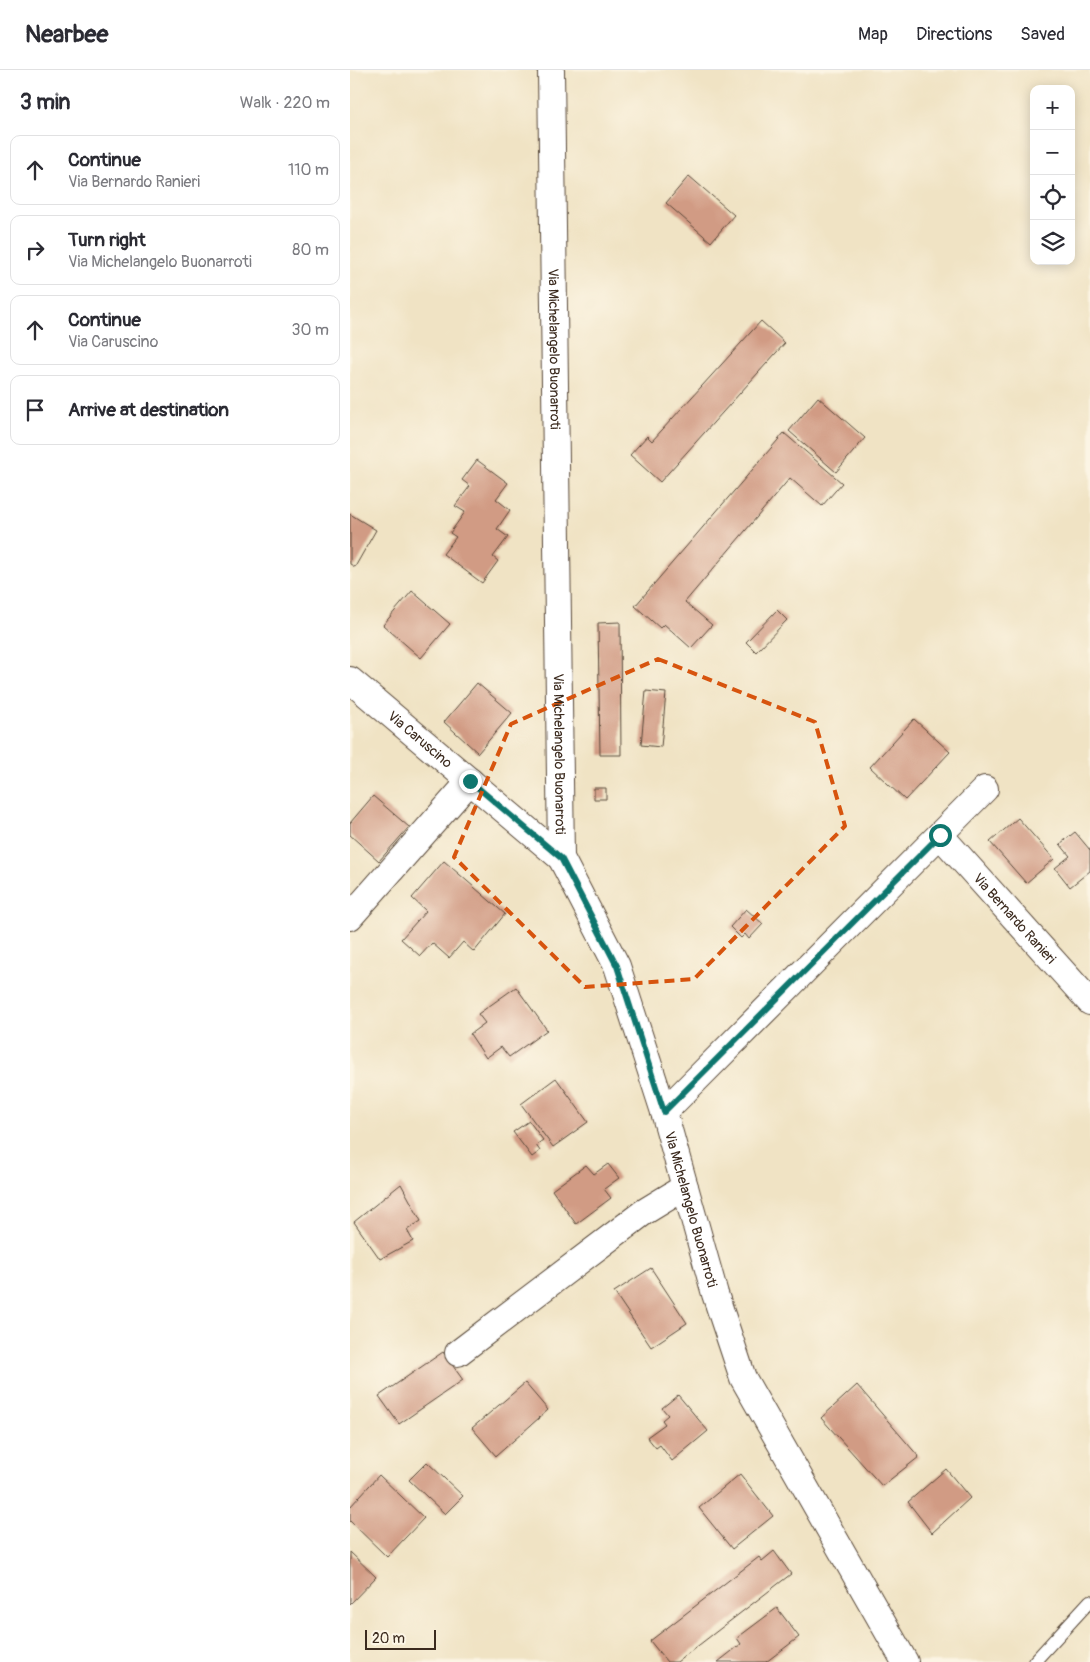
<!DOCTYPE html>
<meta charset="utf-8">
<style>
body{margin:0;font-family:Pangolin,sans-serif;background:#f2f2f3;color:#2b2b33}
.controls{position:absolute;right:15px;top:15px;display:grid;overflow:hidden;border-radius:10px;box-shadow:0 2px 12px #0003}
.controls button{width:45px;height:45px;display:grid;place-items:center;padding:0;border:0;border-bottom:1px solid #e1e1e2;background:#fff;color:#2b2b33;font:25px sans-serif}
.scale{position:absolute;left:15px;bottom:12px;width:71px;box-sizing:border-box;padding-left:5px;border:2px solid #3b2a1e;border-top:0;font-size:14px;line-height:18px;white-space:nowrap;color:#3b2a1e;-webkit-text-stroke:4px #fcf5e5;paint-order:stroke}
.stop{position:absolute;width:15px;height:15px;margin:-11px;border:4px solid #0f766e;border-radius:50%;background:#fff}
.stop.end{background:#0f766e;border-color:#fff;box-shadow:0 1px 5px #0008}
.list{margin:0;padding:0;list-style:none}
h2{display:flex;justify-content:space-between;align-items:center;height:65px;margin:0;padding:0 20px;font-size:21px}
h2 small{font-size:16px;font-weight:400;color:#7c7c81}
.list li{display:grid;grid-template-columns:32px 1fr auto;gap:15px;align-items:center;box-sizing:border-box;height:70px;margin:0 10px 10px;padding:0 10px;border:1px solid #e1e1e2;border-radius:10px}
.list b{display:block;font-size:19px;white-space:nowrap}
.list p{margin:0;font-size:16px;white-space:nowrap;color:#7c7c81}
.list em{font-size:16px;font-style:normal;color:#7c7c81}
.icon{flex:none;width:28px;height:28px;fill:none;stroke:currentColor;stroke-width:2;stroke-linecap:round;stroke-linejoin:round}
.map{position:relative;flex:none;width:740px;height:1592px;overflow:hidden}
header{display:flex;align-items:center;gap:30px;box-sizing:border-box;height:70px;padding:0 25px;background:#fff;border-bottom:1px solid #e1e1e2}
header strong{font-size:24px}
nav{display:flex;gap:28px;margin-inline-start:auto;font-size:18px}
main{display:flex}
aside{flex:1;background:#fff}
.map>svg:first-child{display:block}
.building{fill:#d19b84}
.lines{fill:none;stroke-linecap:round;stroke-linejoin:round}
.service-casing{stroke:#564637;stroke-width:14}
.minor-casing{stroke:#564637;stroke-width:28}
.service{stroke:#fff;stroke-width:12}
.minor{stroke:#fff;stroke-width:26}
.route{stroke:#0f766e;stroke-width:6}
.marked{fill:none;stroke:#d7540e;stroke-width:4;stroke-dasharray:10 6;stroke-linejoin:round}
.labels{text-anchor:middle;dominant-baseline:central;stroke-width:4;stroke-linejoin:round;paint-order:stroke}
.street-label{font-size:14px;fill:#3b2a1e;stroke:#fcf5e5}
</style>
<header>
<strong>Nearbee</strong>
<nav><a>Map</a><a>Directions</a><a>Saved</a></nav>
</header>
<main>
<aside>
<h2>3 min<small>Walk · 220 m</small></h2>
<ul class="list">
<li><svg class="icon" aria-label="ahead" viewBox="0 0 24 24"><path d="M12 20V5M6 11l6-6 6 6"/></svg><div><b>Continue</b><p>Via Bernardo Ranieri</p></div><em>110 m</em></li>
<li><svg class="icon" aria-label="right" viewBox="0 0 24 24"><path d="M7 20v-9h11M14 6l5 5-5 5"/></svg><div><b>Turn right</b><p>Via Michelangelo Buonarroti</p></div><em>80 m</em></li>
<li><svg class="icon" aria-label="ahead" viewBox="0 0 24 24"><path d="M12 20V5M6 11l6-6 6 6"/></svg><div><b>Continue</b><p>Via Caruscino</p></div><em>30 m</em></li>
<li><svg class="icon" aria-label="arrive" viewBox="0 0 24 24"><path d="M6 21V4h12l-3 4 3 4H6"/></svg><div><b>Arrive at destination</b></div></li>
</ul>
</aside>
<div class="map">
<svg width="740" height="1592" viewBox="0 0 740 1592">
<rect width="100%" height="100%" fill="#fcf5e5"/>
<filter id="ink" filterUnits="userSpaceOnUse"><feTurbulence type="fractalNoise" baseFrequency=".02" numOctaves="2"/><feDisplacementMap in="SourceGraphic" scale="10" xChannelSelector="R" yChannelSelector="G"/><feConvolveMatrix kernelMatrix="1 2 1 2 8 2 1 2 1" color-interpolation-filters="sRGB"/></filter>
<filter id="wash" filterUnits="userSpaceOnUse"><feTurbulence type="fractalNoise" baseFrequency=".0096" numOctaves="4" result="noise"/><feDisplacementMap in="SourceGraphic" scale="20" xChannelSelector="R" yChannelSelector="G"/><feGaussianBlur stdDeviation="1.12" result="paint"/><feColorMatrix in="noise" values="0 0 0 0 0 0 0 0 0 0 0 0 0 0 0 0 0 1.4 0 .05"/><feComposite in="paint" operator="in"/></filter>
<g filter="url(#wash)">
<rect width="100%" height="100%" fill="#f0e3c4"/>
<g id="blocks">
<path class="building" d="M 339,106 L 384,145 L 361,172 L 316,133 Z
M 411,251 L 435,273 L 310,412 L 280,385 L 297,366 L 302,371 Z
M 468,327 L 515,368 L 486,402 L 439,361 Z
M 434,363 L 492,413 L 472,436 L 440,408 L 335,532 L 362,555 L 341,578 L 314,554 L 310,558 L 285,536 Z
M 127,390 L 158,413 L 146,429 L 160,440 L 147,459 L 158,467 L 143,487 L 148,491 L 132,513 L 93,484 L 106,467 L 100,463 L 115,442 L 105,436 L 120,416 L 112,410 Z
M 0,444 L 26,460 L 5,497 L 0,494 Z
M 62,521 L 100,554 L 71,588 L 33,555 Z
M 427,540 L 437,550 L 406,582 L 396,572 Z
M 270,552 L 271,685 L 250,685 L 248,553 Z
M 127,613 L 162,643 L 128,683 L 94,652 Z
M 296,621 L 316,623 L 311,677 L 291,675 Z
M 564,649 L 600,682 L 555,730 L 520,697 Z
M 244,718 L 256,718 L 256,729 L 244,729 Z
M 23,726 L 59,757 L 29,791 L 0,765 L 0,753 Z
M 668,748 L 704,789 L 676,813 L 640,772 Z
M 725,762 L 740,780 L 740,801 L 720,817 L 705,798 L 720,786 L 710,774 Z
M 94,791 L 155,844 L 124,882 L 113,872 L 99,888 L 82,873 L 70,886 L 51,869 L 76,841 L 62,828 Z
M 396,839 L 413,854 L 399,869 L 395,864 L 391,868 L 380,857 Z
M 166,917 L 197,960 L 159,987 L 151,977 L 136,988 L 120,964 L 135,953 L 128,944 Z
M 206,1008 L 238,1052 L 203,1077 L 171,1034 Z
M 179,1051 L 193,1070 L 186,1075 L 190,1081 L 182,1087 L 163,1062 Z
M 258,1094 L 269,1108 L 254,1119 L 261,1128 L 226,1154 L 202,1120 L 236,1095 L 244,1104 Z
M 51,1114 L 71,1151 L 57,1160 L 63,1171 L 30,1189 L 4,1152 Z
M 301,1198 L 337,1253 L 301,1277 L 264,1222 Z
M 93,1282 L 113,1310 L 49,1354 L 29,1326 Z
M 175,1313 L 198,1340 L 146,1386 L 122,1358 Z
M 507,1315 L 569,1387 L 532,1416 L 471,1348 Z
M 328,1325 L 358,1361 L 322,1391 L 310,1375 L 306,1378 L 297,1367 L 315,1354 L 312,1350 L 318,1345 L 312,1338 Z
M 77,1392 L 113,1426 L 95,1444 L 59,1410 Z
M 596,1399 L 620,1428 L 582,1463 L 558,1432 Z
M 390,1404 L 423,1446 L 382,1479 L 349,1438 Z
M 29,1405 L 74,1448 L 37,1487 L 0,1451 L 0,1437 Z
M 424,1481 L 441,1504 L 327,1592 L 317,1592 L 300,1571 L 409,1487 L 412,1491 Z
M 0,1482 L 26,1507 L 0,1534 Z
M 427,1538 L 449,1567 L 416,1592 L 368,1592 L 391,1574 L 387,1568 Z"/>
</g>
</g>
<g filter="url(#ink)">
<use href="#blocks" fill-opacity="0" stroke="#564637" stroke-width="1"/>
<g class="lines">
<defs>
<path id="service" d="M 684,1592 L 740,1531"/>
<g id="minor">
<path id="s1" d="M 201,0 L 211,788 L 267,896 L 314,1042 L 365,1224 L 393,1308 L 555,1592"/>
<path id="s2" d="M 0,610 L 211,788"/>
<path id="s3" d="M 590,765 L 740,932"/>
<path d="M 0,847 L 120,711"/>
<path d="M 314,1042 L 635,719"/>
<path d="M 108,1283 L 294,1142 L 335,1117"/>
</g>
</defs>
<use href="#service" class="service-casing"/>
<use href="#minor" class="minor-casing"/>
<use href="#service" class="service"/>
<use href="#minor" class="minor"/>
</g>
</g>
<g class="lines" filter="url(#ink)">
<path class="route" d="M 120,711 L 211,788 L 267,896 L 314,1042 L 590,765"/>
</g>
<path class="marked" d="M 308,589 L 465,652 L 495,756 L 344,909 L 235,917 L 104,787 L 161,654 Z"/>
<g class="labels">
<g class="street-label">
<text stroke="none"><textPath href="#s1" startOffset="279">Via Michelangelo Buonarroti</textPath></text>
<text stroke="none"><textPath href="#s2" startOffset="92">Via Caruscino</textPath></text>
<text stroke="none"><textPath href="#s1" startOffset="684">Via Michelangelo Buonarroti</textPath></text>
<text stroke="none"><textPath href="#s3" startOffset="112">Via Bernardo Ranieri</textPath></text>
<text stroke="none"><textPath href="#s1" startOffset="1164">Via Michelangelo Buonarroti</textPath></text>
</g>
</g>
</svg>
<div class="controls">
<button>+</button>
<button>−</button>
<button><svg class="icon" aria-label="locate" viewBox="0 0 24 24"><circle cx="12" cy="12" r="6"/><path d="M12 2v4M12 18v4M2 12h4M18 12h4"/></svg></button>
<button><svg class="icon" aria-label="layers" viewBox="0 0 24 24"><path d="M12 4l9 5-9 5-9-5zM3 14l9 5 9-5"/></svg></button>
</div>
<div class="scale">20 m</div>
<div class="stop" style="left:590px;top:765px"></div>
<div class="stop end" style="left:120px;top:711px"></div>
</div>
</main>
